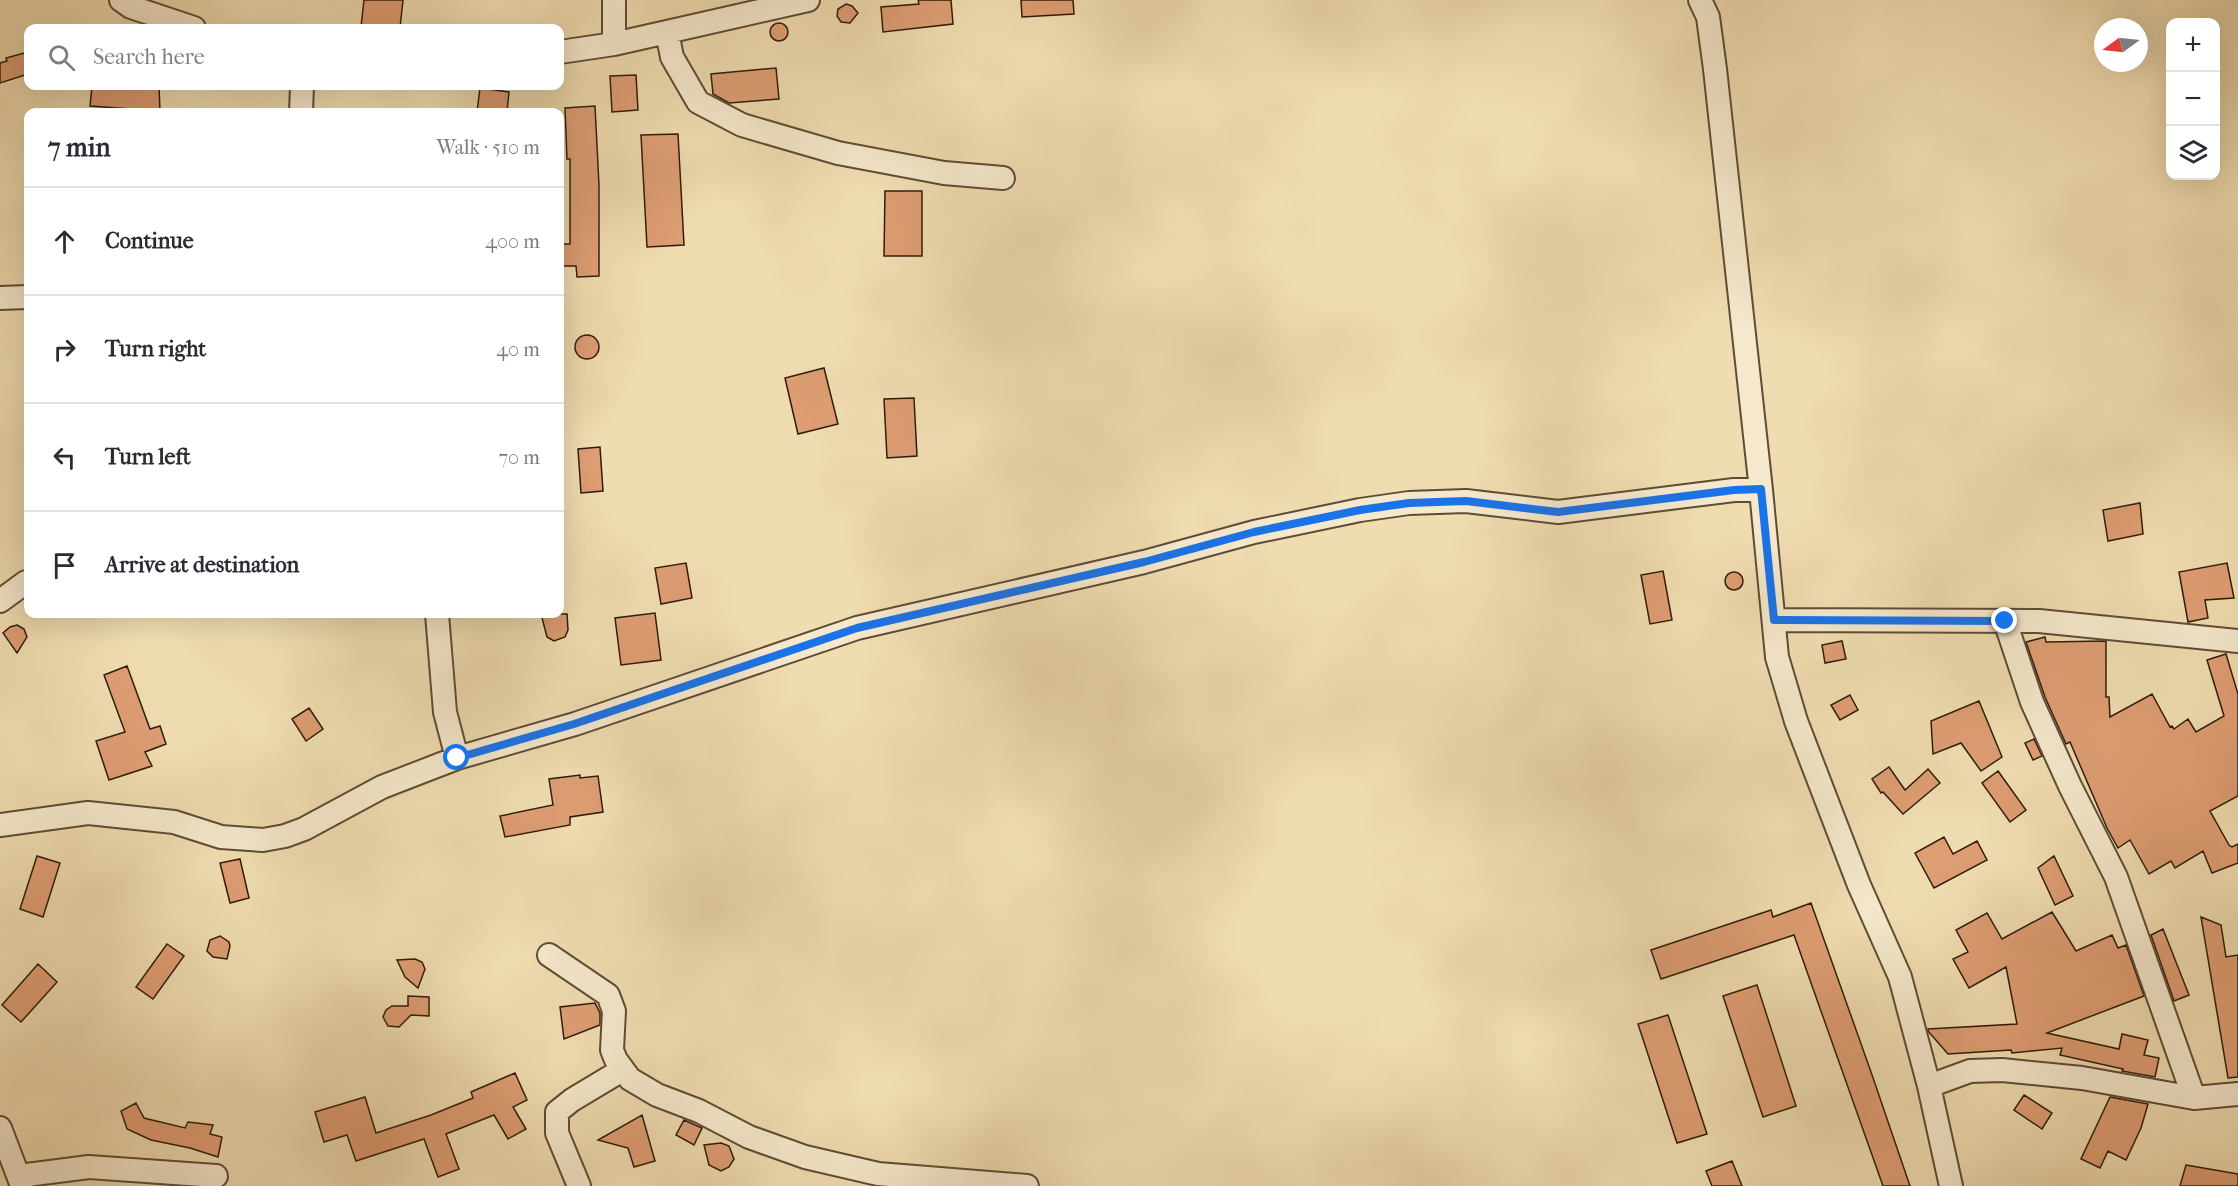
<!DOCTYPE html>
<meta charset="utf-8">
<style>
body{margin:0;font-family:"IM FELL French Canon",serif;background:#f7f7f7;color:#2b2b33}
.controls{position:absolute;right:18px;top:18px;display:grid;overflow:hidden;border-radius:12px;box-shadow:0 6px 24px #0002}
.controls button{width:54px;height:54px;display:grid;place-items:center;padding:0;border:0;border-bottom:2px solid #e1e1e2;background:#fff;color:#2b2b33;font:30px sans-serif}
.compass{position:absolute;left:2094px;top:18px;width:54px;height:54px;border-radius:50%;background:#fff;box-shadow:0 6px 24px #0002;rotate:255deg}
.stop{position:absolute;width:18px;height:18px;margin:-14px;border:4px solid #1a73e8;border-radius:50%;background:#fff}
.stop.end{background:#1a73e8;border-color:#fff;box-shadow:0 2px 6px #0008}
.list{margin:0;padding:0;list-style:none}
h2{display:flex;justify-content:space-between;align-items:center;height:78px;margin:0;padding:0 24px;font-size:26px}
h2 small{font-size:20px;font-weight:400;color:#7c7c81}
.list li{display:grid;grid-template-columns:39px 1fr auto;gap:18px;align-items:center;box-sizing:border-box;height:108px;padding:0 24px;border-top:2px solid #e1e1e2}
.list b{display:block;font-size:22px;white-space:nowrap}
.list em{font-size:20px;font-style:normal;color:#7c7c81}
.icon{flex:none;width:33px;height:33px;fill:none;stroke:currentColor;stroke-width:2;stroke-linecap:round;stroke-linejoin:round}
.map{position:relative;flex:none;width:2238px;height:1186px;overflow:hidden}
.search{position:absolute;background:#fff;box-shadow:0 6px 24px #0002;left:24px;top:24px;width:540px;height:66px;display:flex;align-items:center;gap:15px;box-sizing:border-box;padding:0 21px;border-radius:12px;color:#7c7c81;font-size:22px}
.panel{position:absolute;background:#fff;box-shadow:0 6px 24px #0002;left:24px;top:108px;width:540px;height:510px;border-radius:12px}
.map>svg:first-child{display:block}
.building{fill:#de9d73;stroke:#2f1c0b;stroke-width:1.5}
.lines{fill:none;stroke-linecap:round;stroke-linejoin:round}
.minor-casing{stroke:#5f4c34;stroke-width:26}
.minor{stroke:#f5e8cc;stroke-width:22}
.route{stroke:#1a73e8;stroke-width:8}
</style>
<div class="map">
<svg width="2238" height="1186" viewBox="0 0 2238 1186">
<rect width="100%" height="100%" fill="#efdcb0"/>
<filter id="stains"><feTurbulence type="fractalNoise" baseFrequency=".00333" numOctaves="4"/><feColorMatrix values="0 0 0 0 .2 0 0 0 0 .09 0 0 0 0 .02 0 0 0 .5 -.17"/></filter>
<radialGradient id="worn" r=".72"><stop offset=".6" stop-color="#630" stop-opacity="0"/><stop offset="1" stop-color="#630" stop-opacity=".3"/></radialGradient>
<path class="building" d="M 364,0 L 403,0 L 400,28 L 381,25 L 380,28 L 361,27 Z
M 918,0 L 951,0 L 953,24 L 883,32 L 881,7 L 919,4 Z
M 1021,0 L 1073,0 L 1074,14 L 1022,17 Z
M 846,4 L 852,6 L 858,13 L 850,23 L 841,22 L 837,16 L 838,9 Z
M770 32a9 9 0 1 1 18 0a9 9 0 1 1-18 0Z
M 28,52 L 28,74 L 0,83 L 0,63 L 7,61 L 6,58 Z
M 776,68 L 779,99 L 729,103 L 713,94 L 711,74 Z
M 636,75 L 638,110 L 612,112 L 610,76 Z
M 92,86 L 159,86 L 160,112 L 130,112 L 130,109 L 90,106 Z
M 480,88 L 509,92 L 507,112 L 477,112 Z
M 595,106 L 599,185 L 599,276 L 577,277 L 576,266 L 560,266 L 560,244 L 570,244 L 570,159 L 567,159 L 565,108 Z
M 678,134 L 684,245 L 647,247 L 641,135 Z
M 885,191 L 922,191 L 922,256 L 884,256 Z
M575 347a12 12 0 1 1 24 0a12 12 0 1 1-24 0Z
M 824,368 L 838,424 L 798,434 L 785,378 Z
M 914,398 L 917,456 L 887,458 L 884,399 Z
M 600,447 L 603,491 L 581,493 L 578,449 Z
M 2140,503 L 2143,534 L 2108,541 L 2103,510 Z
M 686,563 L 692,598 L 661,604 L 655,568 Z
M 2227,563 L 2234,598 L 2205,600 L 2208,618 L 2188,622 L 2179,572 Z
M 1663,571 L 1672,620 L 1650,624 L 1641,575 Z
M1725 581a9 9 0 1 1 18 0a9 9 0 1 1-18 0Z
M 655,613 L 661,660 L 621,665 L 615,618 Z
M 541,614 L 567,614 L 568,630 L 565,637 L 554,641 L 547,637 Z
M 17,625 L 24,629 L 27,637 L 17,653 L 3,633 L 10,627 Z
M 2045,637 L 2046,642 L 2106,641 L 2106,697 L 2109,697 L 2110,717 L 2152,694 L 2170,727 L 2172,726 L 2174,729 L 2188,719 L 2196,732 L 2224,716 L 2207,660 L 2226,654 L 2238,694 L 2238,796 L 2210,811 L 2229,845 L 2232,847 L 2238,844 L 2238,863 L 2212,873 L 2203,851 L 2175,868 L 2171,861 L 2149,874 L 2130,840 L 2118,848 L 2107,828 L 2070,742 L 2066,744 L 2045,697 L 2026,642 Z
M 1842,641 L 1846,659 L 1825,663 L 1822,645 Z
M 127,666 L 150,729 L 160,726 L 166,744 L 145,752 L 152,766 L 109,780 L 96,741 L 125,732 L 104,675 Z
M 1850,695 L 1858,710 L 1840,720 L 1831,705 Z
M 1979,701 L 2002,757 L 1981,771 L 1961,743 L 1933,754 L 1931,721 Z
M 309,708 L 323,729 L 306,741 L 292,719 Z
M 2034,739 L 2042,756 L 2033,760 L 2025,743 Z
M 1889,767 L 1905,790 L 1928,769 L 1940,783 L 1903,814 L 1883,792 L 1881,793 L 1872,779 Z
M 1998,771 L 2026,810 L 2010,822 L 1982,783 Z
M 580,775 L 580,778 L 598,776 L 603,812 L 570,817 L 570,825 L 505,837 L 500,816 L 553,805 L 549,779 Z
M 1944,837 L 1953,854 L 1977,841 L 1987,860 L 1934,888 L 1915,853 Z
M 37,856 L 60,863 L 43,917 L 20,909 Z
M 2054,856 L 2073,896 L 2055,905 L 2038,868 Z
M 240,859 L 249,898 L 230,903 L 220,863 Z
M 1811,903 L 1871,1072 L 1910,1186 L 1883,1186 L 1794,935 L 1661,979 L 1651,950 L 1771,910 L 1773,917 Z
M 2052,912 L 2076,951 L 2112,935 L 2118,948 L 2126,945 L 2144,996 L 2047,1033 L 2119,1049 L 2122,1034 L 2148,1040 L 2144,1055 L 2159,1058 L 2155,1077 L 2122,1071 L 2123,1069 L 2060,1055 L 2062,1048 L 2012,1053 L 2011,1050 L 1948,1054 L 1928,1031 L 1928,1029 L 2017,1024 L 2006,967 L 1969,988 L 1953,959 L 1968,952 L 1956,930 L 1987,913 L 2002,939 Z
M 2201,917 L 2221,925 L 2226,957 L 2238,955 L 2238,1077 L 2228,1078 Z
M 2163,929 L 2189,995 L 2174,1001 L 2151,935 Z
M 220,936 L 229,942 L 230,946 L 227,959 L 213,957 L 207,951 L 210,940 Z
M 167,944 L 184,956 L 153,999 L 136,987 Z
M 415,959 L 422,962 L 425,969 L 418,988 L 405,977 L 397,960 Z
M 38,964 L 57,982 L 21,1022 L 2,1005 Z
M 1757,985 L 1796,1106 L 1763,1117 L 1723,996 Z
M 408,996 L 429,997 L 429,1016 L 411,1015 L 399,1027 L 388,1026 L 383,1017 L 386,1010 L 392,1006 L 408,1006 Z
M 595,1003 L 600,1013 L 600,1025 L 564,1039 L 560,1007 Z
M 1668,1015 L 1707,1134 L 1677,1143 L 1638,1024 Z
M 515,1073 L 527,1100 L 513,1107 L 526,1129 L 508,1139 L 494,1115 L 446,1134 L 459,1169 L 438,1177 L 424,1139 L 356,1161 L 347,1135 L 324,1142 L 315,1112 L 365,1097 L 376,1133 L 431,1115 L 473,1098 L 471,1092 Z
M 2024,1095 L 2052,1113 L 2042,1129 L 2014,1110 Z
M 2110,1097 L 2148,1104 L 2141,1128 L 2126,1160 L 2108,1151 L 2100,1168 L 2081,1159 Z
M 136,1103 L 144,1118 L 185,1128 L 188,1122 L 213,1125 L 210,1134 L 222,1137 L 218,1157 L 190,1148 L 151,1140 L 127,1129 L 121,1111 Z
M 642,1115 L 655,1161 L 634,1167 L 628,1148 L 598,1140 Z
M 684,1120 L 702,1128 L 694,1145 L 676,1135 Z
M 721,1143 L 729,1146 L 734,1159 L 729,1167 L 721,1171 L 709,1165 L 704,1145 Z
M 1732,1161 L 1742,1186 L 1712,1186 L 1706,1171 Z
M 2186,1165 L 2238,1174 L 2238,1186 L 2180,1186 Z"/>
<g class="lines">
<defs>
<path id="minor" d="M 121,0 L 131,7 L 194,28
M 1700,0 L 1708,17 L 1715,69 L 1761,490 L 1777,657 L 1796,721 L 1859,885 L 1900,977 L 1929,1086 L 1951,1186
M 667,32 L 672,57 L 698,102 L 742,125 L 838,153 L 944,173 L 1003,178
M 614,44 L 614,0
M 560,52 L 614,44 L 808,0
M 301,112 L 302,86
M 0,298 L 28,297
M 0,601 L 26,582
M 1774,620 L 2039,621 L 2238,641
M 2005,621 L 2032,702 L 2070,786 L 2116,877 L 2194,1098
M 457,758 L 575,724 L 857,628 L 1144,562 L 1254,532 L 1360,510 L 1409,503 L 1466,501 L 1558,512 L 1734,490 L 1761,490
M 0,825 L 88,813 L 174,822 L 221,837 L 263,840 L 285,836 L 304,829 L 382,787 L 457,758 L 445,712 L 437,614
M 549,955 L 608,995 L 614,1011 L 612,1050 L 616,1060 L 630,1079 L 657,1095 L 699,1111 L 749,1137 L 805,1157 L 878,1174 L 1027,1186
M 1929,1086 L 1970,1071 L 2002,1070 L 2082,1078 L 2194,1098 L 2238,1094
M 0,1128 L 22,1186
M 19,1176 L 89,1167 L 216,1176
M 579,1186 L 557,1133 L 557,1112 L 572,1100 L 622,1070"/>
</defs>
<use href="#minor" class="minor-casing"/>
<use href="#minor" class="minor"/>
</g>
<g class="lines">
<path class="route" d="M 457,758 L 574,724 L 857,628 L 1144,562 L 1254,532 L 1360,510 L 1409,503 L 1466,501 L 1558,512 L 1734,490 L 1761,489 L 1774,620 L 2005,621"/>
</g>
<rect width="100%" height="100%" filter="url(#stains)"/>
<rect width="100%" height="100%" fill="url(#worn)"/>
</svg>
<div class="controls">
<button>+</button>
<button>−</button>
<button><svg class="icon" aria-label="layers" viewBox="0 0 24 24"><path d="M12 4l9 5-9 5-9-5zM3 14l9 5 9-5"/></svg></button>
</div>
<svg class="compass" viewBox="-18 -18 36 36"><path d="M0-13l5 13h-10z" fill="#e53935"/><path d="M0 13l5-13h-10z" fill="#7c7c81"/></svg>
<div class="stop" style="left:457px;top:758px"></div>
<div class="stop end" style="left:2005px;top:621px"></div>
<div class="search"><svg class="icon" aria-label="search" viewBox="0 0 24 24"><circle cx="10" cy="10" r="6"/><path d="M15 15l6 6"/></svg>Search here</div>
<section class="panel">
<h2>7 min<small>Walk · 510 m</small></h2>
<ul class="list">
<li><svg class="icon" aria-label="ahead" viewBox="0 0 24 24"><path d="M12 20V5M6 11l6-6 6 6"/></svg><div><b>Continue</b></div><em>400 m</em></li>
<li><svg class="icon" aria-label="right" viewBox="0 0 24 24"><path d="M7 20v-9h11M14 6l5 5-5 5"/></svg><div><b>Turn right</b></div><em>40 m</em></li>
<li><svg class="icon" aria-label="left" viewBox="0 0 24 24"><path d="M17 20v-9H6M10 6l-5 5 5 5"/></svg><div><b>Turn left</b></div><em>70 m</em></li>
<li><svg class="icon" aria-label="arrive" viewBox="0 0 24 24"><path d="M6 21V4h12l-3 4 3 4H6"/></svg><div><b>Arrive at destination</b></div></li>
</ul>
</section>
</div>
